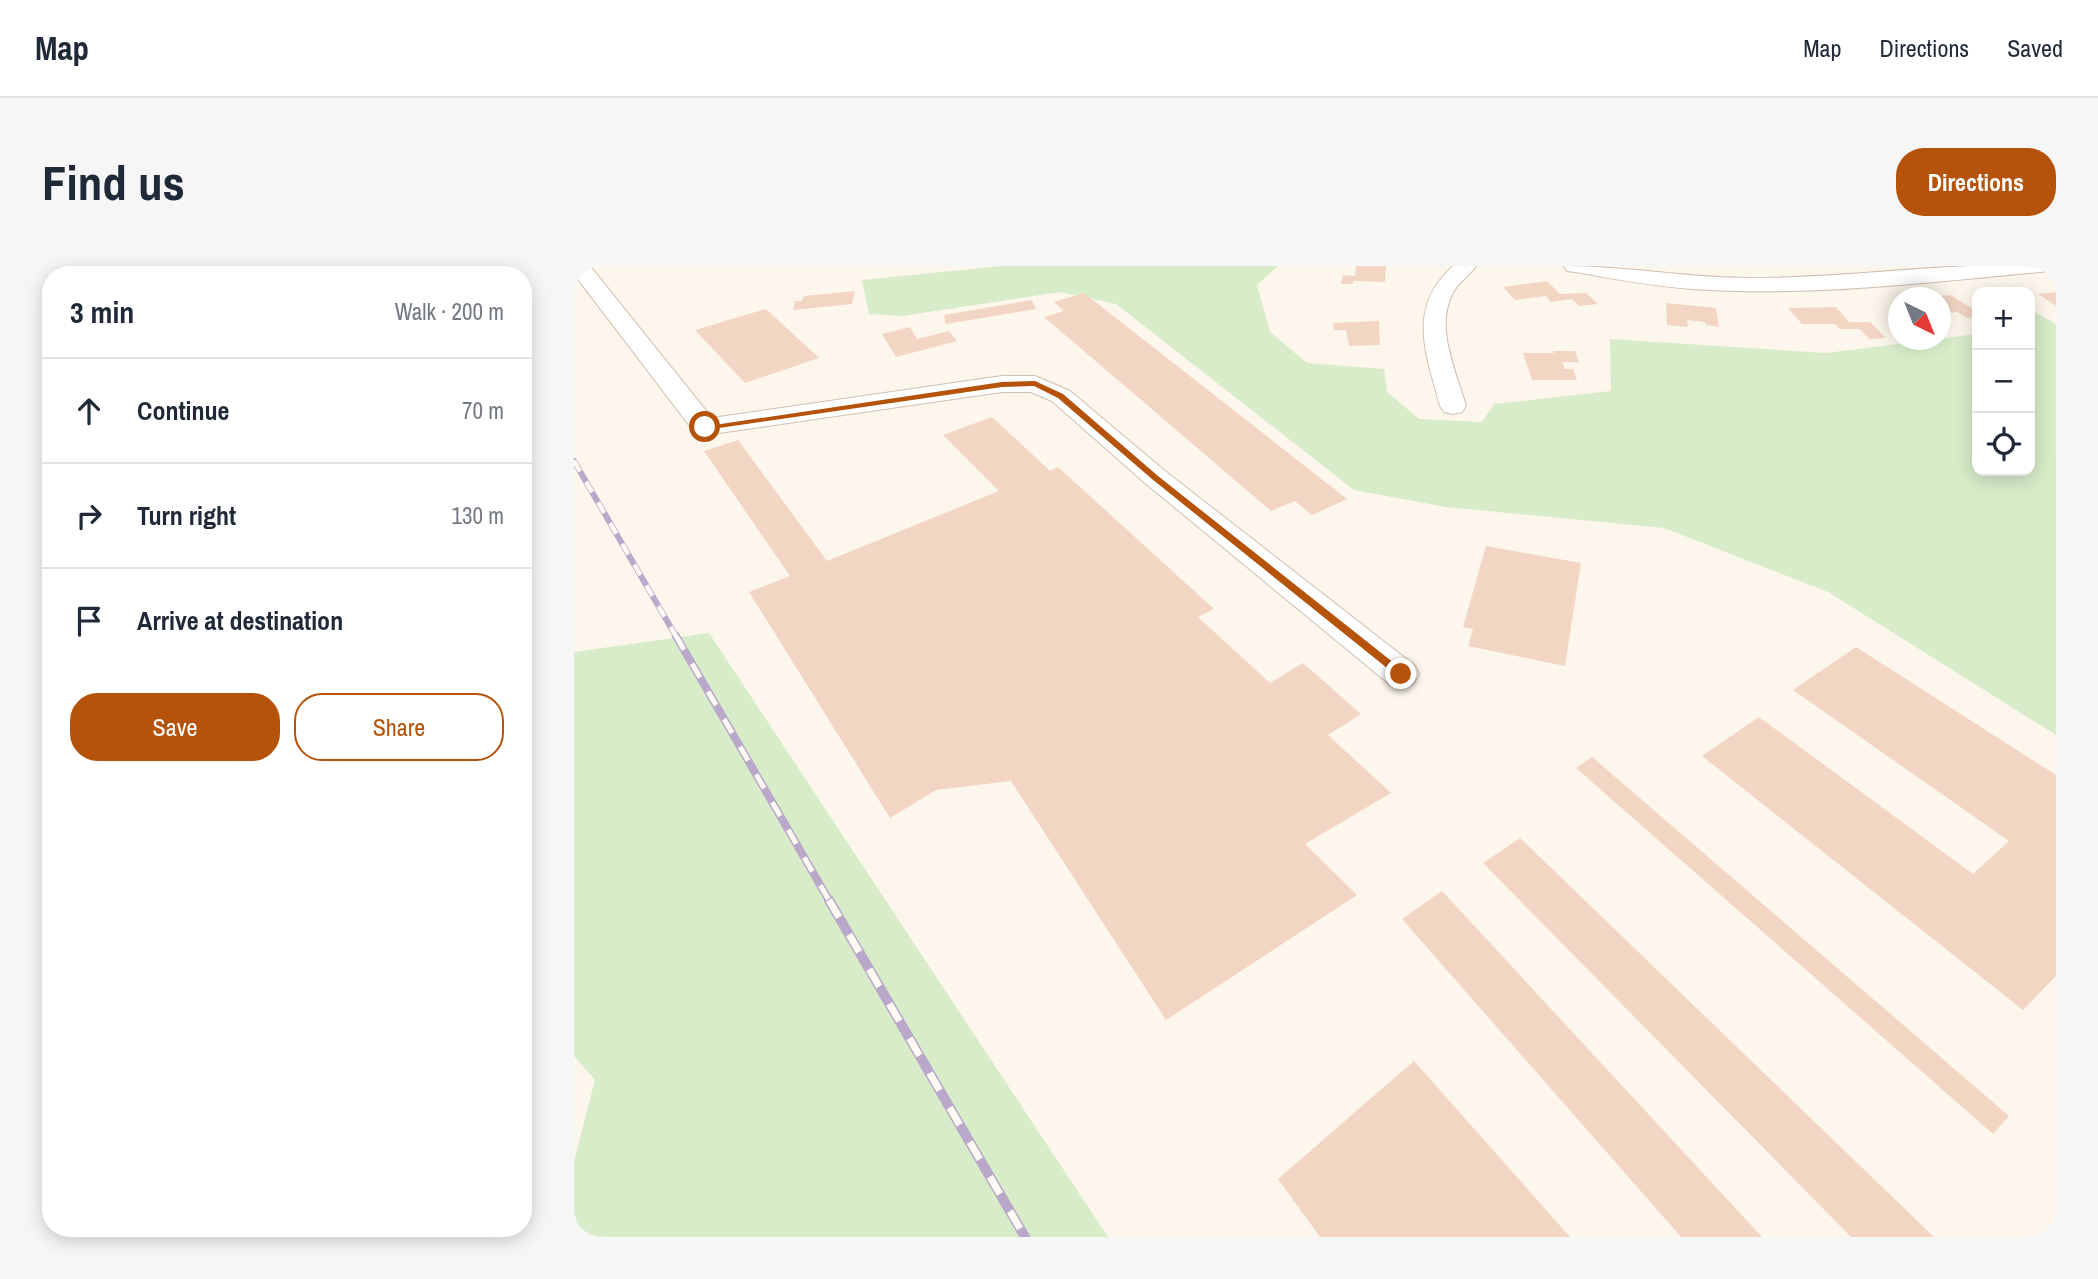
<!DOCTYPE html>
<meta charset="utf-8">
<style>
body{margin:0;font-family:"Archivo Narrow",sans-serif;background:#f6f6f7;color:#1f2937}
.controls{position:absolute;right:21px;top:21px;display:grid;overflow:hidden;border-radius:14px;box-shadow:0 4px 18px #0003}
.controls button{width:63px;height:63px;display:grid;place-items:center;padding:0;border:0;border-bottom:2px solid #e0e1e3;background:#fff;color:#1f2937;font:35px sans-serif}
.compass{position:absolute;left:1314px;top:21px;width:63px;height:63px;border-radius:50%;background:#fff;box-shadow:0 4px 18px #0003;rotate:137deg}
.stop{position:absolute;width:21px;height:21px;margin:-16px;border:5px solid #b45309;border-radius:50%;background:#fff}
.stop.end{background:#b45309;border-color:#fff;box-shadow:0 2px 7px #0008}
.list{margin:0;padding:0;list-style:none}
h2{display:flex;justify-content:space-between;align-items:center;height:91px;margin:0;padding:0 28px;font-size:30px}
h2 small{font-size:23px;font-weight:400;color:#747a83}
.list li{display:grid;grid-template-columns:46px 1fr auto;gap:21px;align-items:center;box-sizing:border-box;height:105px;padding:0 28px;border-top:2px solid #e0e1e3}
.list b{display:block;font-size:26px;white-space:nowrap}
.list em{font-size:23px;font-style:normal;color:#747a83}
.actions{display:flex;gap:14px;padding:21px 28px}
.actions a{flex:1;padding:16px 0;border:2px solid #b45309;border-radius:28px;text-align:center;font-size:24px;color:#b45309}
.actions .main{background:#b45309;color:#fff}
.icon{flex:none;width:38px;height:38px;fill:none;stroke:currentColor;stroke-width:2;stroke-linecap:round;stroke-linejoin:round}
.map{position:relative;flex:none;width:1482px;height:971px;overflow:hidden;border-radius:28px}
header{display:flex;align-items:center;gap:42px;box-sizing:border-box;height:98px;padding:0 35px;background:#fff;border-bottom:2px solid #e0e1e3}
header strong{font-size:33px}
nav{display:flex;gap:38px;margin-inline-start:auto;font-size:24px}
.intro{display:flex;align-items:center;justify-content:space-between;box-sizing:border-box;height:168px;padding:0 42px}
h1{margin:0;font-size:49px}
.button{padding:18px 32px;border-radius:28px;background:#b45309;color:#fff;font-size:24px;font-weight:700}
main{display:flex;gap:42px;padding:0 42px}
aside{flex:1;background:#fff;border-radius:28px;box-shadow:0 4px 18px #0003}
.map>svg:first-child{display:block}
.green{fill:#d8ecc9}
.building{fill:#f3d5c3}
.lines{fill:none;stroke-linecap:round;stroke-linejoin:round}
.minor-casing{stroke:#d1beb0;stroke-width:2}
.minor{fill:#fff;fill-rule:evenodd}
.rail-far2-casing{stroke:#b9a8c9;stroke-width:6}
.rail-far1-casing{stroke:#b9a8c9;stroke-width:8}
.rail-casing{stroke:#b9a8c9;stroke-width:10}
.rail-far2{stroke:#fffaf3;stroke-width:4.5;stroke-dasharray:12;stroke-linecap:butt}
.rail-far1{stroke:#fffaf3;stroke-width:5;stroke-dasharray:16;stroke-linecap:butt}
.rail{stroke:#fffaf3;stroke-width:7;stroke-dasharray:20;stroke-linecap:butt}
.route{fill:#b45309}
</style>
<header>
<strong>Map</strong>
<nav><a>Map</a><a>Directions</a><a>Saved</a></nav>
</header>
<div class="intro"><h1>Find us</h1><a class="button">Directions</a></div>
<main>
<aside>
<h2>3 min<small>Walk · 200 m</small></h2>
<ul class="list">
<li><svg class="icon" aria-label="ahead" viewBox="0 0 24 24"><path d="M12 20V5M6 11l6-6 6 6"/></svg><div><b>Continue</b></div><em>70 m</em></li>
<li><svg class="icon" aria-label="right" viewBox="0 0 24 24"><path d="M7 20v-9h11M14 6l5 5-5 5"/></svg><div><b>Turn right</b></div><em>130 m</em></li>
<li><svg class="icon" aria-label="arrive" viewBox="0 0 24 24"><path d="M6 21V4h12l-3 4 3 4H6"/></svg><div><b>Arrive at destination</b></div></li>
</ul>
<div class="actions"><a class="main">Save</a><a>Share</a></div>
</aside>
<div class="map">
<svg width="1482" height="971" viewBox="0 0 1482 971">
<rect width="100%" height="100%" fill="#fdf6ec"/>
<path class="green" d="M 428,0 L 704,0 L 683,19 L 696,66 L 733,97 L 810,103 L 813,126 L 845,153 L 908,156 L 920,138 L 1037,125 L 1036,73 L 1252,87 L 1403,68 L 1403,205 L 1456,205 L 1456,43 L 1482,58 L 1482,469 L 1254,326 L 1090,262 L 872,241 L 780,224 L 542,38 L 486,26 L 328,50 L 295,48 L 288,14 Z
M 135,367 L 534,971 L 0,971 L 0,895 L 21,814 L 0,790 L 0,386 Z"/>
<path class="building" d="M 782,0 L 812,0 L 811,16 L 779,15 L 779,18 L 767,18 L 769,9 L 781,10 Z
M 973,15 L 986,28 L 1012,27 L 1024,38 L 1005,40 L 998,33 L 977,36 L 972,30 L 941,34 L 929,21 Z
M 281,25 L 278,38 L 219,44 L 221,35 L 228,35 L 230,30 Z
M 1482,26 L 1482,40 L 1464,28 Z
M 510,27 L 773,233 L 738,249 L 721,235 L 697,245 L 470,51 L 490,45 L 480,36 Z
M 1377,29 L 1403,46 L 1403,51 L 1393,52 L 1383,46 L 1366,48 L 1366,30 Z
M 458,34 L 462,43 L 372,58 L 370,49 Z
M 1092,37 L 1142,42 L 1145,61 L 1132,59 L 1131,56 L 1113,54 L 1114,61 L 1093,59 Z
M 1262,41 L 1275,56 L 1296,56 L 1312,72 L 1295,73 L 1286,63 L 1266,63 L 1261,58 L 1228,58 L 1214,42 Z
M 192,43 L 245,92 L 171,117 L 121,64 Z
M 805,55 L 806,79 L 775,80 L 772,64 L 760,64 L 759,57 Z
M 336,61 L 343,73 L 375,65 L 383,75 L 322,91 L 308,68 Z
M 979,85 L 1001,85 L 1005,96 L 988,96 L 991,103 L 999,103 L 1003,114 L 958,114 L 949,87 L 980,87 Z
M 418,151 L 476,205 L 484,201 L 640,343 L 624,351 L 696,417 L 729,397 L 787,448 L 754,469 L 817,527 L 731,578 L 783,629 L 592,754 L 437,515 L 362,524 L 316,552 L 175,326 L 216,310 L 130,185 L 164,174 L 253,295 L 425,225 L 369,169 Z
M 912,280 L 1007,297 L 991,400 L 894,380 L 899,363 L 889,361 Z
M 1282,381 L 1482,509 L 1482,710 L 1449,744 L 1128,490 L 1185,451 L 1399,608 L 1435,575 L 1219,424 Z
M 1018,491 L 1435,850 L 1419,868 L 1002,502 Z
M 946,572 L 1360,971 L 1277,971 L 909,597 Z
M 868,625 L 1188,971 L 1107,971 L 828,653 Z
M 840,795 L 996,971 L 746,971 L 704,913 Z"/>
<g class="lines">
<defs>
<path id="minor" d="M 0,0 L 16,0 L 138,152 L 428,110 L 461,110 L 496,125 L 591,205 L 840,399 L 845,408 L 840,417 L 827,421 L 814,417 L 571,217 L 478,135 L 457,126 L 428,126 L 131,169 L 121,167 L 0,8 Z
M 879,0 L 902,0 C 894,11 883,17 878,29 C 861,63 883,107 892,140 L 888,146 L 879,148 L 870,146 L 866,140 C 852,87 832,43 879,0 Z
M 990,0 C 1053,0 1114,12 1177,12 C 1251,12 1323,3 1396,0 C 1423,0 1450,0 1477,0 L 1474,5 L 1466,6 C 1350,17 1234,31 1118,23 C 1078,20 1040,13 1001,6 L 993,5 Z"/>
</defs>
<use href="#minor" class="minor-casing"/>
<use href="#minor" class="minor"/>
<defs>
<path id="rail-far2" d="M 0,195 L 103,372"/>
<path id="rail-far1" d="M 102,370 L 256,636"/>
<path id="rail" d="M 255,634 L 451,971"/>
</defs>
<use href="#rail-far2" class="rail-far2-casing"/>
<use href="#rail-far1" class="rail-far1-casing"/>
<use href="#rail" class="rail-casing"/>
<use href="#rail-far2" class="rail-far2"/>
<use href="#rail-far1" class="rail-far1"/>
<use href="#rail" class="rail"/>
</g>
<path class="route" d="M 428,116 L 461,115 L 489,128 L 584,210 L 830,405 L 830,410 L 823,410 L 578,213 L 484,132 L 460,120 L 428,121 L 131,164 L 127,161 Z"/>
</svg>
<div class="controls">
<button>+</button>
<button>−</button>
<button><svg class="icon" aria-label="locate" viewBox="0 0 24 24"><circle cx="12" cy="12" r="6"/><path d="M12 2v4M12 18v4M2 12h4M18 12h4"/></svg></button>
</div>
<svg class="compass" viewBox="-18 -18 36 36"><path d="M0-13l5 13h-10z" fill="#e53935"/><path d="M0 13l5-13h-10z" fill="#747a83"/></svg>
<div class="stop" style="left:131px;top:161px"></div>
<div class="stop end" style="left:827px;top:408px"></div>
</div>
</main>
